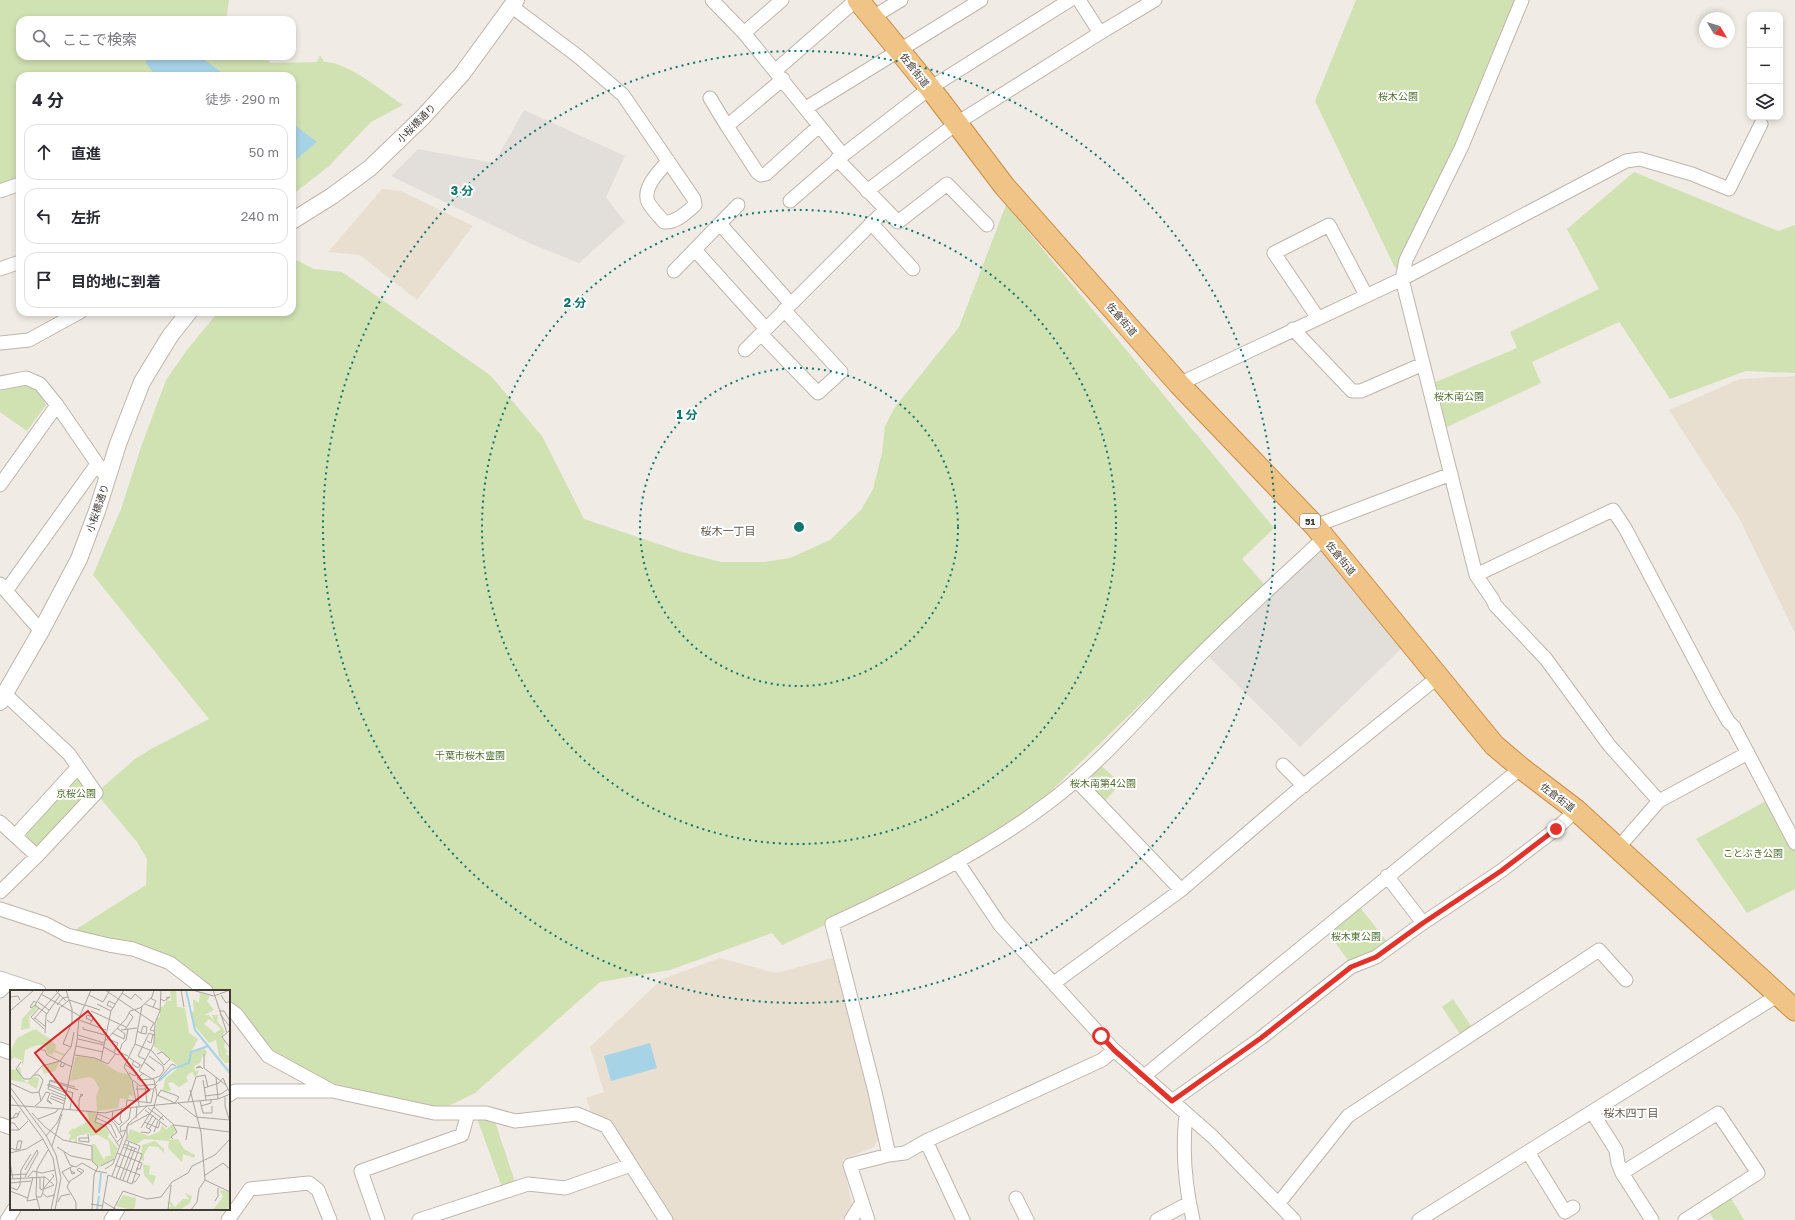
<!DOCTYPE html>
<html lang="ja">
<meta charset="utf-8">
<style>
body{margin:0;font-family:"Golos Text","Noto Sans JP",sans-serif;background:#f2f2f3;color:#2b2b33}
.controls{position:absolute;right:12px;top:12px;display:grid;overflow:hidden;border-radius:8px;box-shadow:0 2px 6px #0003}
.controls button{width:36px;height:36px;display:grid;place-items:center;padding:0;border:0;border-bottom:1px solid #e1e1e2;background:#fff;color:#2b2b33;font:20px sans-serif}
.compass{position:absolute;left:1699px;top:12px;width:36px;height:36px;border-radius:50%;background:#fff;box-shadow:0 2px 6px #0003;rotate:128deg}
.stop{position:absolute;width:12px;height:12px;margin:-9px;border:3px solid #e2332a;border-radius:50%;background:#fff}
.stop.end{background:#e2332a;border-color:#fff;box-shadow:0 1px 4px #0008}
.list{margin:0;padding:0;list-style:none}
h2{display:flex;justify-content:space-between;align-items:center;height:52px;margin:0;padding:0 16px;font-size:17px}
h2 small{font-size:13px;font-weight:400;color:#7c7c81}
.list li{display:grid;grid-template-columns:26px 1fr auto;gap:12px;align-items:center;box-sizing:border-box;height:56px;margin:0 8px 8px;padding:0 8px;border:1px solid #e1e1e2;border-radius:12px}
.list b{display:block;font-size:15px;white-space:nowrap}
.list em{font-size:13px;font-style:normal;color:#7c7c81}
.icon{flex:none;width:22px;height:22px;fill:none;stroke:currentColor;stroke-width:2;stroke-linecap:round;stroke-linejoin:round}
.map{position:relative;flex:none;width:1795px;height:1220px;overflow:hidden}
.search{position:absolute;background:#fff;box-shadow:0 2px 6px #0003;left:16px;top:16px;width:280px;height:44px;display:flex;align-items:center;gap:10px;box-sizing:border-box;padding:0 14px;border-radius:12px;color:#7c7c81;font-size:15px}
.panel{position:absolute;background:#fff;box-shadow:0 2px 6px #0003;left:16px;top:72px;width:280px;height:244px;border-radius:12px}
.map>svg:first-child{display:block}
.industrial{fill:#e2deda}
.education{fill:#e8dfd0}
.green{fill:#d0e1b2}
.water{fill:#a7d3e7}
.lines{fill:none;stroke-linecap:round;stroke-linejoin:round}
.minor-casing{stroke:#beb5ac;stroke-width:15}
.tertiary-casing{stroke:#beb5ac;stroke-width:18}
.trunk-casing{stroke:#cb8c44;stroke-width:23}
.minor{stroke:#fff;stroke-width:13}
.tertiary{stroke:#fff;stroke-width:16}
.trunk{stroke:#f0c486;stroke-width:21}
.route{stroke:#e2332a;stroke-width:5}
.ring{fill:none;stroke:#0f766e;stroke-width:2;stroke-dasharray:2 4}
.labels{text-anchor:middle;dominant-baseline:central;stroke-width:4;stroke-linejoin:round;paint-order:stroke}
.shield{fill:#fff;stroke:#7b7672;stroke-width:1}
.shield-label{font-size:9px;font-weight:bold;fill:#423c35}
.street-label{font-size:10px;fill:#423c35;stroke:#fff}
.park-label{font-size:10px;fill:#4d6d2f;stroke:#fff}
.neighbourhood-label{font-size:11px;fill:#63584e;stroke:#fff}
.inset-river{fill:none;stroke:#a7d3e7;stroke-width:2}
.inset-road{fill:none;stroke:#aaa69f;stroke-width:1}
.view{fill:#d62828;fill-opacity:0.15;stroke:#d62828;stroke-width:2}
.inset-edge{fill:none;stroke:#423c35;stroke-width:2}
.centre{fill:#0f766e;stroke:#fff;stroke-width:2}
.ring-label{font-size:12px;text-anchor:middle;font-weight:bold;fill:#0f766e;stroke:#fff;stroke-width:4;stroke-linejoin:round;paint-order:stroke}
</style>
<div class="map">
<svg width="1795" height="1220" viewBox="0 0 1795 1220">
<rect width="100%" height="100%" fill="#f0ece5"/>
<path class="industrial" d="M 524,110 L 625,156 L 606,197 L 625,222 L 579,263 L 529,243 L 391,176 L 418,149 L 494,163 Z
M 1322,544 L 1402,648 L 1300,747 L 1209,657 Z"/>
<path class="education" d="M 382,189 L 401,191 L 473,226 L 417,300 L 360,255 L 328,252 Z
M 1795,376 L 1795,633 L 1739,518 L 1669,410 L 1740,379 Z
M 720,958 L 776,973 L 833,958 L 879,1137 L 874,1147 L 842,1160 L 852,1204 L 842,1220 L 674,1220 L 609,1123 L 592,1114 L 586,1098 L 604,1092 L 590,1047 L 662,979 Z"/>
<path class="green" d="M 0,0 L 229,0 L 226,20 L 20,20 L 20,56 L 263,56 L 271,63 L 317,62 L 320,55 L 324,62 C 346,61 384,92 403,105 L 371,122 L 329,166 L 292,195 L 292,76 L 20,76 L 20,176 L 0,184 Z
M 1356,0 L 1518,0 L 1455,155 L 1401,266 L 1395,268 L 1315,101 Z
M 1634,172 L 1778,231 L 1795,225 L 1795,373 L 1746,371 L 1670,399 L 1618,320 L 1619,322 L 1532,362 L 1541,383 L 1445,428 L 1431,384 L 1517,348 L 1510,332 L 1599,289 L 1567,229 Z
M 1006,205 L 1274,528 L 1242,559 L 1264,584 L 1051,791 L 1018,820 L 892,894 L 782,945 L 772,933 L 670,970 L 600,982 L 475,1093 L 434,1113 L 332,1091 L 268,1056 L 229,1009 L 229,991 L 206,991 L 170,963 L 67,935 L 146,885 L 147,859 L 137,842 L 96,793 L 135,759 L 151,749 L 209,719 L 93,575 L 121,509 L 141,447 L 166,380 L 187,350 L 218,312 L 292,312 L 292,258 L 314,269 L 342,272 L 490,375 L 542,436 L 584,519 L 682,552 L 721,562 L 764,562 L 790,558 L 830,540 L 861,510 L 873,489 L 882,453 L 885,426 L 895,407 L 959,327 Z
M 26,382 L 37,389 L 46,405 L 27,431 L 0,412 L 0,386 Z
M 1098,763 L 1121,783 L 1104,802 L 1086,784 L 1086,777 Z
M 78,779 L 87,790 L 88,796 L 41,847 C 33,846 28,842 26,834 L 72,781 Z
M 1768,800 L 1795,850 L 1795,889 L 1747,913 L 1696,839 Z
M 1359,906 L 1389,944 L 1351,964 L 1327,932 Z
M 1453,999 L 1471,1026 L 1460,1034 L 1442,1007 Z
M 476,1116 L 494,1119 L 515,1182 L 502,1187 Z
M 1731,1198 L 1744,1220 L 1714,1220 L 1708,1210 Z"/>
<path class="water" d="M 145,56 L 199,56 L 227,76 L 156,76 L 146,63 Z
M 292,123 L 317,142 L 292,163 Z
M 650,1043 L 657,1068 L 611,1081 L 604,1056 Z"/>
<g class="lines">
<defs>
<path id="minor" d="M 712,0 L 744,33 L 843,155
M 1079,0 L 1100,33
M 1522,0 L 1462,146 L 1406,260 L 1402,279 L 1476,575 L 1493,600 L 1495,605 L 1546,659 L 1609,745 L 1659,801
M 511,6 L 579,57 L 623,95 L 694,199 L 695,205 C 686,213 676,223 664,222 C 659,216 651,208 648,202 C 642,187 660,171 668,161
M 873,17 L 901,0
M 744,33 L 782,0
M 776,70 L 856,0
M 783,79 L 727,126 L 757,172 L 761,175 L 766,174 L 819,126
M 710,98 L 727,126
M 806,108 L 981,0
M 837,159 L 898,222 L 947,184 L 987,225
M 0,191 L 20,184
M 867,191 L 957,123 L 1100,33 L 1155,0
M 790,201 L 843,155 L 930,88 L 1070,0
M 871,223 L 913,269
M 720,224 L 791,304
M 695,250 L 766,329
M 0,269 L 20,262
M 674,271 L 738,205
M 1318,318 L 1274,253 L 1329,225 L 1366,295
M 1293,329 L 1352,391 L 1361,391 L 1423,364
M 761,334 L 818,393 L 841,372 L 784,310
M 0,343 L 29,340 L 80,312
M 745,350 L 885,210
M 0,383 L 26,378 L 40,384 L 57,405 L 107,478
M 1179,384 L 1402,279 L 1626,161 L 1640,159 L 1692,174 L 1729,189 L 1761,124
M 0,485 L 57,405
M 1315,526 L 1451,474
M 1476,575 L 1613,510 L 1625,528 L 1715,698 L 1728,721 L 1734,727 L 1795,843
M 0,584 L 41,631
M 6,591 L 97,464
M 1283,765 L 1304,786
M 1076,780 L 1181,890
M 0,822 L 37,856
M 15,836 L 78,767
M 1618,848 L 1659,801 L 1748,753
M 957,861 L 1000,925 L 1114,1050 L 1213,1137 L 1294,1220
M 1387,876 L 1423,923
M 0,892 L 37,856 L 96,793 L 69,754 L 5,694
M 0,909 L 46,924 L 67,935 L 109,945 L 133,949 L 170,963 L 206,991
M 0,978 L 39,991
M 1054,983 L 1181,890 L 1293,794 L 1438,677
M 0,991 L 9,982
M 229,1009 L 236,1014 L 268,1056 L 332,1091 L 434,1113 L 486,1113 L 515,1121 L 577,1114 L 606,1126 L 666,1220
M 0,1049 L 11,1053
M 1143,1077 L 1521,768
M 229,1095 L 235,1091 L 330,1091
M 1172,1101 L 1261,1038 L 1351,967 L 1376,957 L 1423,923 L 1501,871 L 1556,829 L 1576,810
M 1592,1112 L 1616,1150 L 1618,1163 L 1622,1173 L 1652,1220
M 1186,1115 C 1182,1150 1185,1185 1193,1220
M 0,1124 L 11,1128
M 926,1141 L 963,1220
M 1528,1152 L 1565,1212 L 1573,1207
M 889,1155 L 875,1092 L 832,924 C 907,889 982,853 1048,803 C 1099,765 1140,716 1184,671 C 1229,625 1277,582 1324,538
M 1622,1173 L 1718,1113 L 1758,1173 L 1685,1220
M 1016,1198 L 1027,1220
M 1278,1204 L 1348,1116 L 1599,950 L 1626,980
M 7,1220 L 14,1209
M 111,1220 L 118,1209
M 228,1220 L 250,1189 L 309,1183 L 318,1190 L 330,1220
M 378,1220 L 361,1171 L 462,1135 L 468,1113
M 419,1220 L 528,1184 L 565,1188 L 631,1165
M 851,1220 L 861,1204
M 868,1220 L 850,1165 L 889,1155 L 905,1153 L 926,1141 L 1102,1060 L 1114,1050
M 1157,1220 L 1189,1203
M 1419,1220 L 1780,994"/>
<path id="tertiary" d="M 292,221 L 332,196 L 370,168 L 423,117 L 462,74 L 516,0
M 0,702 L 41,631 L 79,559 L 97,511 L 118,444 L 142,382 L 170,336 L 189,312"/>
<path id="trunk" d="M 858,0 L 930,88 L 1005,187 L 1179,384 L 1315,526 L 1494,745 L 1521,768 L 1576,810 L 1795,1010"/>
</defs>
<use href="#minor" class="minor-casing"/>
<use href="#tertiary" class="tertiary-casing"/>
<use href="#trunk" class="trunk-casing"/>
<use href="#minor" class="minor"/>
<use href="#tertiary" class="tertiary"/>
<use href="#trunk" class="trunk"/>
</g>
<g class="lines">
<path class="route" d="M 1101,1036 L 1114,1050 L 1172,1101 L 1261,1038 L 1351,967 L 1376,957 L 1423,923 L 1501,871 L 1556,829"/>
</g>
<g class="ring">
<circle cx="799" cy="527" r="159"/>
<circle cx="799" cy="527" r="317"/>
<circle cx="799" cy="527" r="476"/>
</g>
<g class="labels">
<rect class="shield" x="1300" y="514" width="20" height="14" rx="3"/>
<g class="shield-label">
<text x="1310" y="521">51</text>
</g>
<g class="street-label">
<text transform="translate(915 70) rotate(52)">佐倉街道</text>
<text transform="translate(416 123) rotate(-45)">小桜橋通り</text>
<text transform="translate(1122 319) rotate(49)">佐倉街道</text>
<text transform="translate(97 508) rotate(-71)">小桜橋通り</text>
<text transform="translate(1341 558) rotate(51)">佐倉街道</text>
<text transform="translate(1558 797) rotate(37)">佐倉街道</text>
</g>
<g class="park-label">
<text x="1398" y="96">桜木公園</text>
<text x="1459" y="396">桜木南公園</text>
<text x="470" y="755">千葉市桜木霊園</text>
<text x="1103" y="783">桜木南第4公園</text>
<text x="76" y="793">京桜公園</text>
<text x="1753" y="853">ことぶき公園</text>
<text x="1356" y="936">桜木東公園</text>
</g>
<g class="neighbourhood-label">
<text x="728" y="530">桜木一丁目</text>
<text x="1631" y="1112">桜木四丁目</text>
</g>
</g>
<g transform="translate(10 990)">
<rect width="220" height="220" fill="#f0ece5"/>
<path d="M 160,0 L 166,0 L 167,17 L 175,18 L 179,43 L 188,49 L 182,60 L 183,63 L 193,57 L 197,62 L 195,67 L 193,64 L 190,73 L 184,76 L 185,81 L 189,80 L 187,86 L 184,87 L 183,82 L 180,83 L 176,87 L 178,91 L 169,97 L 162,92 L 158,93 L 161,101 L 158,101 L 153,100 L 155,89 L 169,77 L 144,56 L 147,27 L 150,27 L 150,17 L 153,17 L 157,10 L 161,11 ZM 190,3 L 200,6 L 197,11 L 204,20 L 194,25 L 199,25 L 204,31 L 202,25 L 208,25 L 207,31 L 215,41 L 212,48 L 215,52 L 214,57 L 218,62 L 215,63 L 220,67 L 220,73 L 215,73 L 209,66 L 206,50 L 199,53 L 185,36 L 181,23 L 184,21 L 183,9 L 189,13 ZM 199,29 L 208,36 L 211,39 L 205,43 L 194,34 ZM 25,15 L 28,17 L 19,27 L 20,38 L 11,40 L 12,29 ZM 25,39 L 40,49 L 46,55 L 45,60 L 55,64 L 54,66 L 44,62 L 42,65 L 38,64 L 35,56 L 28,55 L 15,60 L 13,76 L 11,70 L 4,67 L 0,72 L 0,63 L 7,48 ZM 68,66 L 87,69 L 108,82 L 120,85 L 124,107 L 120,105 L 117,110 L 110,108 L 108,118 L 87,121 L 86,107 L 89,98 L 84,89 L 79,87 L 60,91 L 65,68 ZM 50,71 L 45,81 L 34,84 L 32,77 ZM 10,77 L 12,88 L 17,93 L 0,90 L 0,79 L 6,80 ZM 23,86 L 29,88 L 27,99 L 17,93 ZM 77,120 L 88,123 L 86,129 L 89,129 L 85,132 L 95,136 L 99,143 L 98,147 L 108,158 L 104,168 L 89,177 L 82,172 L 82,154 L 85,154 L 94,170 L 96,166 L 101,166 L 99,151 L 88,145 L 80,146 L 80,143 L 67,146 L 67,153 L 64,153 L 65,149 L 58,151 L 61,145 L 58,143 L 63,138 L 64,139 L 79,131 ZM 162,134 L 166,141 L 159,150 L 168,149 L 174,159 L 185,165 L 184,168 L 173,164 L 172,172 L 158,158 L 159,151 L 134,149 L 127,154 L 117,149 L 120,139 L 139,146 L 150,141 L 152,135 L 156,140 ZM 145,151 L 154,159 L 154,163 L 148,157 L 139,156 L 134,164 L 134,171 L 131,170 L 132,155 ZM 133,174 L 140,176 L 139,184 L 146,186 L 143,195 L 134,185 ZM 210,200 L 220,202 L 220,215 L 217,220 L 203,220 L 213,207 ZM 175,203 L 182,206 L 180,213 L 170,220 L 158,220 L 161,215 L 157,213 L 160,211 L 165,217 L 173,209 L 179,209 ZM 113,205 L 126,208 L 125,217 L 122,220 L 106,216 Z" fill="#d0e1b2" fill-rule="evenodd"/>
<path class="inset-river" d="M 176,0 L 185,40 L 220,83M 149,91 L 162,79 L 179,73 L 181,62 L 198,56M 89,203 L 91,183M 87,220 L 89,206"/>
<path class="inset-road" d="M 34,0 L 25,15 L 37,24M 45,0 L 56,11M 56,0 L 62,19 L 62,32 L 53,54 L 61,57M 95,0 L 144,33M 171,0 L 174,17M 182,0 L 204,6 L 220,0M 203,0 L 217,43M 112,3 L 121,9 L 125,4 L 132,10M 31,4 L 70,26M 79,5 L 93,12 L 100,0M 211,5 L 216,13 L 220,11M 0,7 L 8,6 L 10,10M 140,8 L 146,11 L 143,17M 151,9 L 154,11 L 160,7 L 156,8M 28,12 L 39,20M 87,14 L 101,21M 135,14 L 150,20M 25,15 L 21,18 L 20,17 L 24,11 L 27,13M 47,15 L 53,8 L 58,7M 75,15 L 90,20M 51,17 L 59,10 L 74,15M 29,18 L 21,27 L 34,39M 103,18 L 97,15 L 99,11 L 105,14M 0,21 L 24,0M 81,21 L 116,37M 209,21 L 214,21 L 220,31M 210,24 L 220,37M 25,28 L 36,37M 23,30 L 49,1M 37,30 L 41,33 L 44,31 L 50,17M 69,30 L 96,40M 144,33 L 140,40 L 144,41M 80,34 L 82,31 L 83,27 L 77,25 L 76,28 L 82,31M 73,37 L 73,39 L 95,45M 107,38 L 115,44 L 114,49M 111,40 L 127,38M 115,40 L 123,27 L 119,23M 220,40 L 212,47 L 220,58M 127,41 L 131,43 L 136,44 L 137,37 L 133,36 L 131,43M 35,43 L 36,25 L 50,5M 102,43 L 114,49M 68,45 L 94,53M 68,49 L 94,55M 98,49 L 108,53 L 104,62M 95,51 L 116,29 L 120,21 L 130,18 L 142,7 L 144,0M 137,51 L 141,53 L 143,44M 125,54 L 142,61 L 154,75 L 160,69 L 152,62 L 147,64M 66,56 L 93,62M 94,57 L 108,65 L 111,63 L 118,66M 31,60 L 35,60 L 37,65 L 62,77M 109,63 L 112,54 L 116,50 L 118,39M 194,64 L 194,78 L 216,95 L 220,103M 65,65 L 85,68 L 98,74 L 106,63M 118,67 L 132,76M 91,70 L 101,21 L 114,0M 136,70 L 128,66 L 139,43 L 144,45M 124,71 L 122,74 L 128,78 L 130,75M 11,72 L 6,79 L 14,89 L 20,89 L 32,76 L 50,71 L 61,57 L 64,42M 52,72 L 50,76 L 53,77 L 55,73M 134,72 L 145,81M 136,73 L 145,81M 115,74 L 127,83 L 125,86 L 119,83M 191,77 L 186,78 L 189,76 L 191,77 L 193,79M 134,83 L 127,88 L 129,90 L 142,89 L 150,86 L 154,80 L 153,76 L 139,66M 24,85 L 29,85 L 33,90 L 29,102 L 31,111 L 25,116M 206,87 L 208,109M 123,90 L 130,96 L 146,94M 193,90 L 196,110M 40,91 L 68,100M 0,93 L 22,103 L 29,102M 146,93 L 162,74 L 166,76M 38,94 L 63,103M 37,95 L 56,103M 127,95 L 129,116M 135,95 L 137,113M 0,97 L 37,147 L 46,165 L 51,188 L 45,220M 194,98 L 209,93 L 213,88 L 216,95M 126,99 L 143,99M 180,100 L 191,142 L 195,190 L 189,199 L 187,212 L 181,220M 41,103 L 56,109M 0,104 L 33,149 L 43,168 L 47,192 L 41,220M 147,105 L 165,113M 148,105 L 151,100 L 165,105 L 169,107 L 165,113M 41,106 L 55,111M 56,106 L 38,99 L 40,90 L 65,97M 195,106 L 211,104 L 218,99M 215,106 L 215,116 L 219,129M 40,108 L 54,114M 31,111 L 36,102 L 40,103 L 37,111 L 42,114 L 38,110M 126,111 L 122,90 L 114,77 L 125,54 L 132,16M 190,111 L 193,123 L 202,123 L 202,116M 178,112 L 186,87 L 195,85 L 198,97M 141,113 L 144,98 L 147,95M 168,113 L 186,127 L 220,130M 0,115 L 53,119 L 67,51 L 69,28 L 81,0M 191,116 L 201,113 L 201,110M 144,117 L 164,135 L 220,142M 112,118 L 110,129 L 112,133M 116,118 L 117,110 L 141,113M 138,118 L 154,130M 60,119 L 63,102M 69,119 L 69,111 L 70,107 L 71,104 L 73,105 L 70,107M 135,120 L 157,137M 103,121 L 102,128 L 109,135 L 112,132M 88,122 L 85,132 L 96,136 L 109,156M 22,123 L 35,137 L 53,150 L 82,156 L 82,171 L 88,177 L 84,185 L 82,220M 88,124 L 100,129 L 105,134 L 112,147 L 106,153M 0,126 L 2,129 L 6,123 L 9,125M 87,128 L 101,135 L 107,148M 126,128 L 127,116M 0,129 L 7,127 L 10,121M 28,129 L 46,122 L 48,119M 134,132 L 148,138 L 150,132M 0,133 L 4,133 L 9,140M 163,135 L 167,142 L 161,147 L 163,149M 117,136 L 139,124M 131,138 L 144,117 L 147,105 L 144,90 L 129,81 L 144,54 L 145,33 L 150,21 L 151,0M 139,139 L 146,128M 0,140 L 9,140 L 18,131M 115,140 L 111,142 L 110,137 L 119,129 L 121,117M 131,142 L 139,143 L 141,140 L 136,137 L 143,125M 144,142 L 148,131 L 154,125M 78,144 L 79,152 L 69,151 L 69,148 L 79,148M 36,146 L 47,133 L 53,119 L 95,123 L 116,118 L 208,109 L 220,104M 116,150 L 130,156 L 117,192M 176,150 L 178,137M 114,154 L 127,159M 42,156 L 52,124M 47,157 L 61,166 L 81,170M 0,158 L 6,160 L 10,159 L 12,151 L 8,151 L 6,160M 54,162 L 60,175 L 66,177 L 72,173 L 86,181 L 97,183M 0,163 L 16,159 L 33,149M 107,163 L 132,173 L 130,179 L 126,179M 0,172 L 3,189M 105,175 L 130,185 L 125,192 L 122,192M 91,176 L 104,169M 60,178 L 62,184 L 65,183 L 61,181M 95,179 L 103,174 L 118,134 L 138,115M 52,182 L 59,193M 52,182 L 63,176M 0,185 L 17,184M 98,185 L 122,194 L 132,164 L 113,157M 102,186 L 117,147 L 117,137M 194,186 L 213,173 L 220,179M 15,187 L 28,163 L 27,160 L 15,180M 18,187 L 23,181 L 32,183 L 45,180M 23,187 L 17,211 L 27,209M 30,187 L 30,199 L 33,200M 106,188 L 119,152M 0,189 L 35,187 L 44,195 L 34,199M 110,189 L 122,157M 113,190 L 125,158M 195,190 L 220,202M 0,193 L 21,191M 0,197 L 7,200 L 10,195 L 11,180 L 21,164M 33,199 L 44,186 L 42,184M 0,201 L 18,208M 32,203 L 37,207 L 44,205M 27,207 L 31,207 L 33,202 L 34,187M 205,211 L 208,206 L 208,198M 48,212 L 51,206 L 60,204M 94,212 L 107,220M 81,214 L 93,216M 92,219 L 98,185M 30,220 L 26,205 L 27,179 L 38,160M 66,220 L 66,212 L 57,197 L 60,191 L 71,184 L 74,181 L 69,178 L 67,180 L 72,183M 103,220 L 113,201 L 137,209 L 151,207 L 162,192 L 178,183 L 182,176 L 205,165 L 220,149M 158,220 L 161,195"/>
<path class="view" d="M 78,21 L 139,100 L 86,142 L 25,63 Z"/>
<rect width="220" height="220" class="inset-edge"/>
</g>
<circle cx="799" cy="527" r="6" class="centre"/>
<g class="ring-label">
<text x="462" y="195">3 分</text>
<text x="575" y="307">2 分</text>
<text x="687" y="419">1 分</text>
</g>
</svg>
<div class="controls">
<button>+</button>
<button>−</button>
<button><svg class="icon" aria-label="layers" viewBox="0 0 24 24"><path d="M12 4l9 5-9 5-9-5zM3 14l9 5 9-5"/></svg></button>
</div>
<svg class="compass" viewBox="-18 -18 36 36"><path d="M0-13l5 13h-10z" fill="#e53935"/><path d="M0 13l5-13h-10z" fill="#7c7c81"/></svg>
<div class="stop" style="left:1101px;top:1036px"></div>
<div class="stop end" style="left:1556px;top:829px"></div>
<div class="search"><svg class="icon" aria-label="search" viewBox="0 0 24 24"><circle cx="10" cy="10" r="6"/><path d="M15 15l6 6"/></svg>ここで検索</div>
<section class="panel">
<h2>4 分<small>徒歩 · 290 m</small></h2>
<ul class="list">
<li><svg class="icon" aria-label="ahead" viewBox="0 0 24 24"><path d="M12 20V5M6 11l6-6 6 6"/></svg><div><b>直進</b></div><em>50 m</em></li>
<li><svg class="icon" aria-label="left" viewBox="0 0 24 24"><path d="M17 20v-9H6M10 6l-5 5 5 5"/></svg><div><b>左折</b></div><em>240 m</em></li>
<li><svg class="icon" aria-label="arrive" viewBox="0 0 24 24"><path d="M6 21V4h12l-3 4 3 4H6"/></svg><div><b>目的地に到着</b></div></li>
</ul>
</section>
</div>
